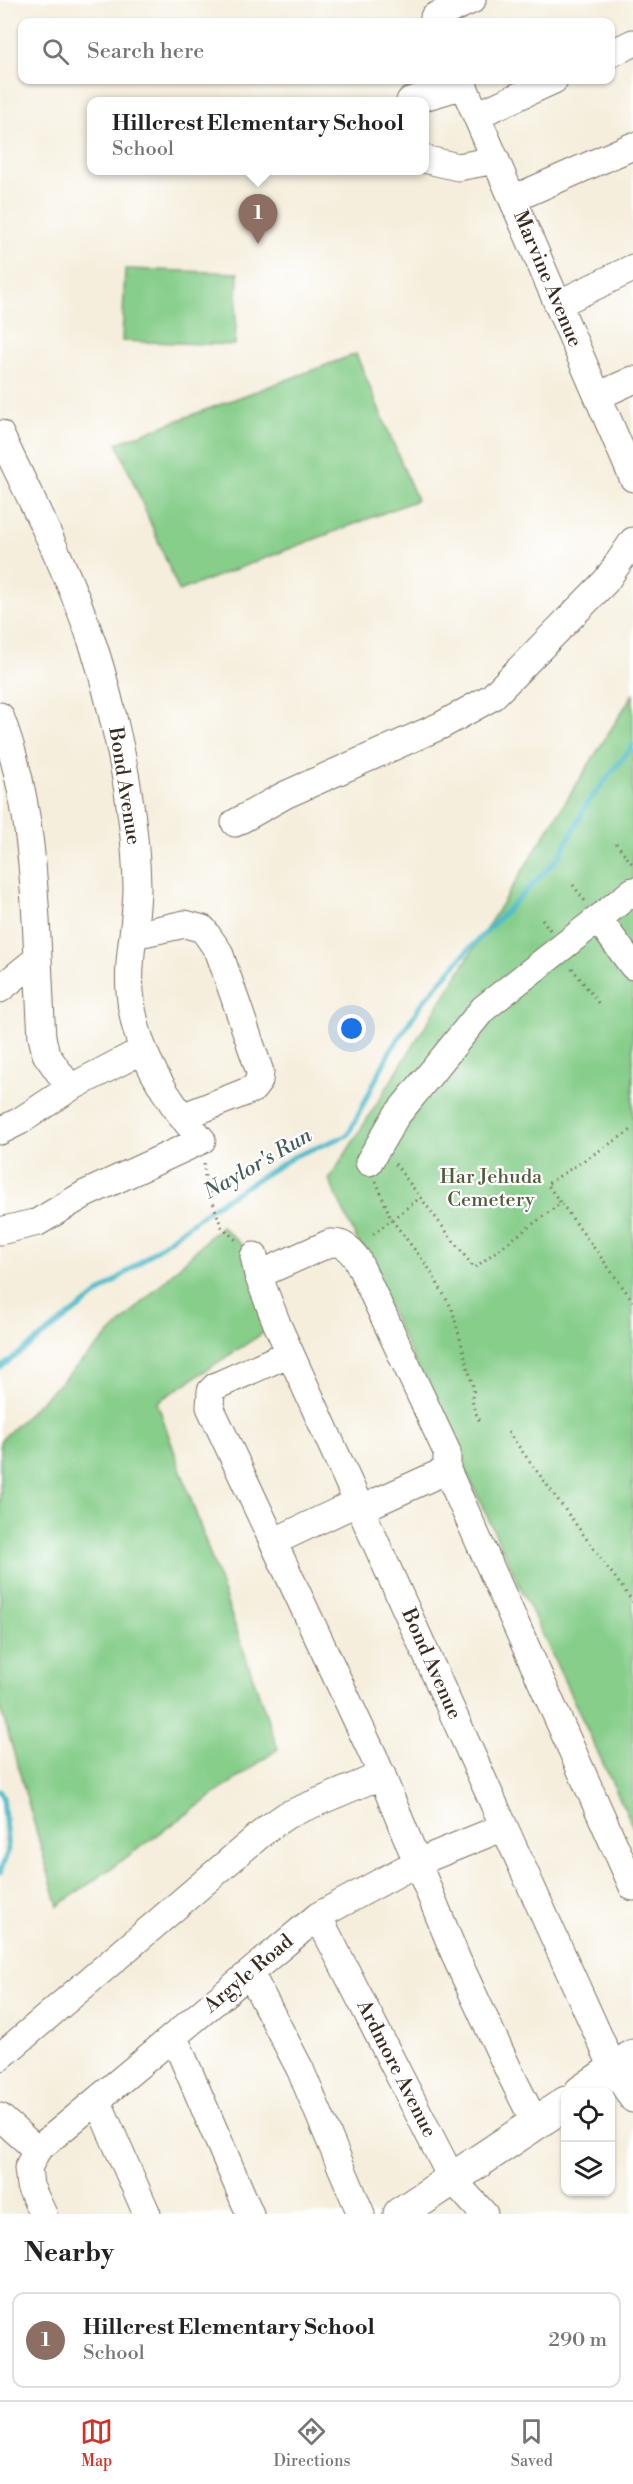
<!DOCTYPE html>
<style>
body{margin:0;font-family:"Libre Bodoni",serif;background:#f6f6f6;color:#222}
.controls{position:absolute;right:18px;bottom:18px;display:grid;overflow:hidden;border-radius:12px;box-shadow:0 2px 4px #0004}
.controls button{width:54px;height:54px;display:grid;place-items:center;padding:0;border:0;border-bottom:2px solid #e0e0e0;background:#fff;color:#222;font:30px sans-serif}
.you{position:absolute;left:352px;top:1029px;width:21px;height:21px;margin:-15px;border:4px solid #fff;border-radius:50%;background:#1a73e8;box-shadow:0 0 0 9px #1a73e833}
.badge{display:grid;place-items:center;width:39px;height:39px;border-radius:50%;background:#d93025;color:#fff;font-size:20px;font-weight:700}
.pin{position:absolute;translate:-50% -50px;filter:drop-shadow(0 2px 3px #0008)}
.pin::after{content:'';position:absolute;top:32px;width:21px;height:18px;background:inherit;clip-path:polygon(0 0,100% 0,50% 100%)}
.popup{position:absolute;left:87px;top:97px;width:342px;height:78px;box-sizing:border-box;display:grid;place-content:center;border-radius:12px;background:#fff;filter:drop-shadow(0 2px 4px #0005);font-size:20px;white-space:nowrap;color:#767676}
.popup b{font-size:22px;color:#222}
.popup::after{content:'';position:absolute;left:50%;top:100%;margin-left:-12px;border:12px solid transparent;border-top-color:#fff}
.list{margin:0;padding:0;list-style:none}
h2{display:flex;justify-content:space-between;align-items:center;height:78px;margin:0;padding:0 24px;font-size:26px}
h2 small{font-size:20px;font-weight:400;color:#767676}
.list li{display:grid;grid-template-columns:39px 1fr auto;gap:18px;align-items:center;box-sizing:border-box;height:96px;margin:0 12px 12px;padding:0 12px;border:2px solid #e0e0e0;border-radius:12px}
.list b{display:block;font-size:22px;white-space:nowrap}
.list p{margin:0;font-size:20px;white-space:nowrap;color:#767676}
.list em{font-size:20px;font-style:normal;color:#767676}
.icon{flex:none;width:33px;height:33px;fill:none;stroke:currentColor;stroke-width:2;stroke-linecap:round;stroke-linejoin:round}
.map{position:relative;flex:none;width:633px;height:2214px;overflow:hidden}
.search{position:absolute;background:#fff;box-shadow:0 2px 4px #0004;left:18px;right:18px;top:18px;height:66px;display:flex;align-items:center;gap:15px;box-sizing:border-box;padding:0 21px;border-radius:12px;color:#767676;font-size:22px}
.sheet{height:186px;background:#fff}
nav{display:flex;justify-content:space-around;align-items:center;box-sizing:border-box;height:84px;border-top:2px solid #e0e0e0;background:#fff;font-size:16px;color:#767676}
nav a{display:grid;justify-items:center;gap:3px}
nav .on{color:#d93025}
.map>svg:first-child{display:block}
.green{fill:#86ce8a;stroke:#607c54;stroke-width:1.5}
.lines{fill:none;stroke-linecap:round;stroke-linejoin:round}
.stream{stroke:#50bccb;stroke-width:5}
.minor-casing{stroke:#7c6f60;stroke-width:29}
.major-casing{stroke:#7c6f60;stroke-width:35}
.path{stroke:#7c6f60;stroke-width:3;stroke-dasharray:1.5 4.5;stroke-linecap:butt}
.minor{stroke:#fff;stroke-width:27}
.major{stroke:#fff;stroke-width:33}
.labels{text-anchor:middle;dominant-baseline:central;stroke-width:4.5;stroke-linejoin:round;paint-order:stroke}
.street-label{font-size:20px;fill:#3b2a1e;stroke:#fff}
.park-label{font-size:20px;fill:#525b3e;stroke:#fff}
.water-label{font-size:21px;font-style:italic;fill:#425d5b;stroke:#fff}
</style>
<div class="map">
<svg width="633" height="2214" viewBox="0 0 633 2214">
<rect width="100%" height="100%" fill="#fff"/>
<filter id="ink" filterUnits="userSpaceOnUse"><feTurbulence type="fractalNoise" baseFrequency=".0167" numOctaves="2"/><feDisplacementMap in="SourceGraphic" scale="12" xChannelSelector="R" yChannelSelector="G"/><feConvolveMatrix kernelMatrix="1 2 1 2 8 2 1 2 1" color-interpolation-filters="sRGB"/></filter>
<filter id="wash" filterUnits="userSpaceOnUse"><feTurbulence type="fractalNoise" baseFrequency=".008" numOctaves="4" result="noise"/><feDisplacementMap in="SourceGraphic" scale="24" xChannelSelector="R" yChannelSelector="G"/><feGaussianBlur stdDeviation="1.35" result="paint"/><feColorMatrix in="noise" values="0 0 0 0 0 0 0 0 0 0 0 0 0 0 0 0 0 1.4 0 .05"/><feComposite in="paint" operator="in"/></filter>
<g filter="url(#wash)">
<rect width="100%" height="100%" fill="#f5eedc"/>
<path class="green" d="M 125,269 L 238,273 L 235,345 L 122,341 Z
M 356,354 L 417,500 L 179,591 L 117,443 Z
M 633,694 L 633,1827 L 329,1180 Z
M 221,1226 L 254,1256 L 277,1324 L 157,1402 L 278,1749 L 58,1906 L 0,1705 L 0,1441 Z"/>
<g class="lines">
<path class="stream" d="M 0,1368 L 214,1206 L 295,1156 L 348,1135 L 389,1053 L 422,1003 L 468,950 L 559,857 L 587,804 L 633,745
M 0,1791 L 3,1796 L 8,1851 L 0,1873"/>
</g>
</g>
<g filter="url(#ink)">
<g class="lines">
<defs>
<path id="minor" d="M 434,17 L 472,0
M 610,54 L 633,43
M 461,80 L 633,478
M 410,101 L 464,85
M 477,115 L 554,80
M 424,159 L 458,167 L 496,160
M 513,199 L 633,146
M 558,304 L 633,268
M 598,396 L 633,380
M 0,434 C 32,502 68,570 92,642 C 104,675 111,709 119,743 C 129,790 136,839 137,887 C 137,922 127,957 130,992 C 134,1049 164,1098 202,1140 L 85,1194 L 38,1222 L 0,1231
M 0,716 C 39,816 35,932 42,1037 L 46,1054 L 70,1088
M 235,823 L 285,795 L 442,725 L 492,697 L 606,581 L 633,541
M 633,891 L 598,919 L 633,966
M 134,935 L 185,924 L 203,929 L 219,952 L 260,1072 L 259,1081 L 253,1089 L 182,1117
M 0,989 L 37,959
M 0,1131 L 20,1121 L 70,1088 L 143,1050
M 369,1162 L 396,1116 L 483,1009 L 598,919
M 254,1256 L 258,1275 L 277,1324 L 614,2070 L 633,2099
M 258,1275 L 330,1243 C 344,1242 349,1249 357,1259 L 447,1452 L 447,1470
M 290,1353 L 216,1386 L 211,1391 L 210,1407 L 374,1757 L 458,1962 L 510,2073 L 535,2123
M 361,1509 L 447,1470 L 633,1887
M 273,1542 L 358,1502
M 318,1916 L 452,2179 L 484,2214
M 250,1973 L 300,2069 L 361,2214
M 174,2037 L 250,2214
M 0,2057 L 268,1828 L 287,1815 L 382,1775
M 97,2100 L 147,2214
M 0,2117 L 37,2150
M 43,2214 L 30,2186 L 28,2168 L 37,2150 L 318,1916 L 418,1862 L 504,1827"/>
<path id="major" d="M 581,2092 L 633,2056
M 400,2214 L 566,2103"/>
</defs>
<use href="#minor" class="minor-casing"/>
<use href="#major" class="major-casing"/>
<path class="path" d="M 616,843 L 633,865
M 573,885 L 585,901
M 542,919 L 550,930
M 572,968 L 599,1004
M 204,1163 L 205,1179 L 221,1226 L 238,1242
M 395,1164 L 474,1268 L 561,1203 L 633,1301
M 376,1181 L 391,1219 L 428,1267 L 452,1309 L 474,1390 C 469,1402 476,1413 481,1424
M 560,1202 L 547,1184 L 633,1129
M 373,1234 L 420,1198
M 508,1432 L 633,1602"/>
<use href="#minor" class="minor"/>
<use href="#major" class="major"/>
</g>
</g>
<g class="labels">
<g class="street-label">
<text transform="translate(547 279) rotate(67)">Marvine Avenue</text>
<text transform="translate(124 786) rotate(81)">Bond Avenue</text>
<text transform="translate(431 1664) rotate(66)">Bond Avenue</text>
<text transform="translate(249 1974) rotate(-40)">Argyle Road</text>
<text transform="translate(396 2069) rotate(63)">Ardmore Avenue</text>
</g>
<g class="park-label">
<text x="491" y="1177">Har Jehuda<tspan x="491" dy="23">Cemetery</tspan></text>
</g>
<g class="water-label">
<text transform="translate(258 1164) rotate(-30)">Naylor's Run</text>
</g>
</g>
</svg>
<div class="controls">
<button><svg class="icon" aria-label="locate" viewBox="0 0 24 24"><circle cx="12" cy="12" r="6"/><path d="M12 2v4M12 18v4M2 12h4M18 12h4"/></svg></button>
<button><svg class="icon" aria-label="layers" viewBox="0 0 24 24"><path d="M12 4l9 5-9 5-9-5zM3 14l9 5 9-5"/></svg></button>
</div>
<div class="you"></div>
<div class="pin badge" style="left:258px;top:244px;background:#8d6e63">1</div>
<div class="popup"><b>Hillcrest Elementary School</b>School</div>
<div class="search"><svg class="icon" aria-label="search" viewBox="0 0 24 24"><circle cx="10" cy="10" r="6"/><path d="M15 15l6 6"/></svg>Search here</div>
</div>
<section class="sheet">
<h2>Nearby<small></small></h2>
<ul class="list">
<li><span class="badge" style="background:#8d6e63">1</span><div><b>Hillcrest Elementary School</b><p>School</p></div><em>290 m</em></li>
</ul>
</section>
<nav>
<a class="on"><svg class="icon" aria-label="map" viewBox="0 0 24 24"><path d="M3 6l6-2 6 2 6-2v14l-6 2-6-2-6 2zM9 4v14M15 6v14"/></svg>Map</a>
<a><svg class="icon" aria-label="directions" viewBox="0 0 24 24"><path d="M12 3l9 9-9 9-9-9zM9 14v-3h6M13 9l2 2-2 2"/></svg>Directions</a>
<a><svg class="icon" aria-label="saved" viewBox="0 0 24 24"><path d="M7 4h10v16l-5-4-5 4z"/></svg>Saved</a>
</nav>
